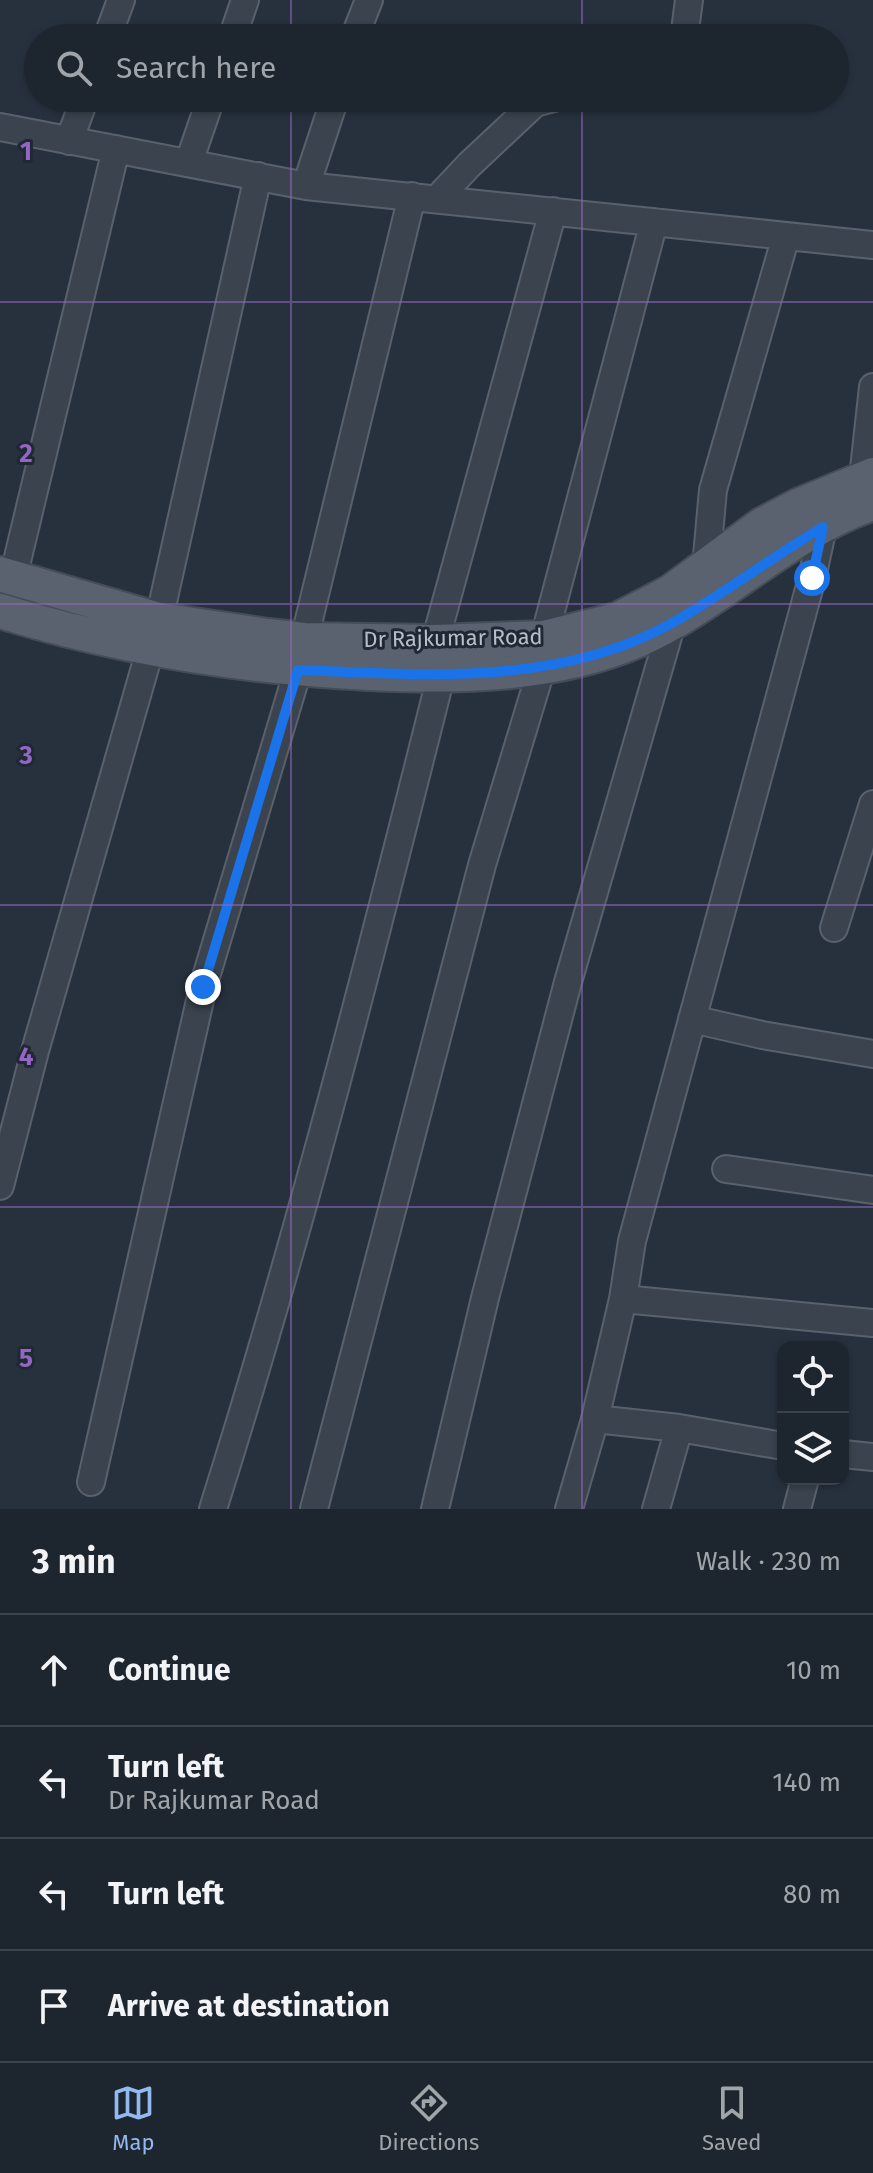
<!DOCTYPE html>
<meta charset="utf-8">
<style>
body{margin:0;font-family:"Fira Sans",sans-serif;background:#252d36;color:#f1f3f6}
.controls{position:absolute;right:24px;bottom:24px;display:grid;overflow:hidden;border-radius:16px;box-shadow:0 2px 6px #0004}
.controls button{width:72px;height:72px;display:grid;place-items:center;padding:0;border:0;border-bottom:2px solid #3b424a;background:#1d252e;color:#f1f3f6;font:40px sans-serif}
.stop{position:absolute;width:24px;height:24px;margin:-18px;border:6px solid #1a73e8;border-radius:50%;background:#fff}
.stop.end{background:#1a73e8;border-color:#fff;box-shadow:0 2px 8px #0008}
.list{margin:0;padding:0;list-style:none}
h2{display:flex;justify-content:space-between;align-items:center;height:104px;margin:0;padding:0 32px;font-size:34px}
h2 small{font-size:26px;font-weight:400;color:#a0a5aa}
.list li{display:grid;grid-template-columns:52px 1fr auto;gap:24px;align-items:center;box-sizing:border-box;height:112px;padding:0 32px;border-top:2px solid #3b424a}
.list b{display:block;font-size:30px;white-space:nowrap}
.list p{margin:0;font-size:26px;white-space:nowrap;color:#a0a5aa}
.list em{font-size:26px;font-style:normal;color:#a0a5aa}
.icon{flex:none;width:44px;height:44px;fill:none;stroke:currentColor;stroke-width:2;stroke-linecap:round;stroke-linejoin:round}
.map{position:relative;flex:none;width:873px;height:1509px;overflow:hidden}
.search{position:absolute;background:#1d252e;box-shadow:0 2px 6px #0004;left:24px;right:24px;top:24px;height:88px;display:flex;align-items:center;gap:20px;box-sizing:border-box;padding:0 28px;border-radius:44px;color:#a0a5aa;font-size:30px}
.sheet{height:552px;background:#1d252e}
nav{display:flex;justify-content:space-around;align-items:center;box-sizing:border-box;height:112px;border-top:2px solid #3b424a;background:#1d252e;font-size:22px;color:#a0a5aa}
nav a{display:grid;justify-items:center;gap:4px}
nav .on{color:#93b9f1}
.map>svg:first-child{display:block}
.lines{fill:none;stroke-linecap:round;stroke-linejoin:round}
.minor-casing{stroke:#58616c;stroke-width:30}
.major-casing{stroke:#444c57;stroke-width:38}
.minor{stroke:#3a434e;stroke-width:26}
.major{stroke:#59626e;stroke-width:34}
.route{stroke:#1a73e8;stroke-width:10}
.grid{fill:none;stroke:#9366c3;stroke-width:2;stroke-opacity:0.55}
.labels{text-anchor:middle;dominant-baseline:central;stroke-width:6;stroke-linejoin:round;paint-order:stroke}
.street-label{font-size:22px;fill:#b7bec9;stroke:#1f2833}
.grid-label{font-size:26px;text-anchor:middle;font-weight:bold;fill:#9366c3;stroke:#1f2833;stroke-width:6;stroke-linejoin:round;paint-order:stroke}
</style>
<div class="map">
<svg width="873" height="1509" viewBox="0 0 873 1509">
<rect width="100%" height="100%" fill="#27313e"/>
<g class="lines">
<defs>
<path id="minor" d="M 107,38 L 121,0
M 232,38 L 245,0
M 354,38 L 369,0
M 684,38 L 689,0
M 0,127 L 306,186 L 873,245
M 69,141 L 85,98
M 189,162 L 211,98
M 306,186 L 335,98
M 437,199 L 469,165 L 535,103 L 554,98
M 863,478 L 873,387
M 706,567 L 713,490 L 786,236
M 13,578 L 116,149
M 159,620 L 258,176
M 544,638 L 654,222
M 304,640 L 412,196
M 435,642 L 553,211
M 834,928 L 873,804
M 692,1019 L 762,1035 L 873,1054
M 726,1169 L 873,1190
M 0,1186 L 35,1051 L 150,650
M 623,1299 L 873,1323
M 783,1446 L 679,1428 L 595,1419 L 623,1299 L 632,1241 L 812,578 L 823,527
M 843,1454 L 873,1457
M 91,1482 L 203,987 L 298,670
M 213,1509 C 300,1234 371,955 441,676
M 314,1509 L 482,865 L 542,667
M 435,1509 L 485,1298 L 568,982 L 672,623
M 569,1509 L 595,1419
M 656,1509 L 679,1428
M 797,1509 L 805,1479"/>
<path id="major" d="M 0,574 L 159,620 L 268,636 L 304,640 L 435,642 L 544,638 L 617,620 L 671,592 L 762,525 L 798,506 L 873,475
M 0,611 C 120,648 244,667 369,673 C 459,677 555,676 638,640 C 721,603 788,532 873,503"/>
</defs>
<use href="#minor" class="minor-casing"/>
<use href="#major" class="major-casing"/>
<use href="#minor" class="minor"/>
<use href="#major" class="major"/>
</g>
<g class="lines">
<path class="route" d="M 203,987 L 298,670 C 424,675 559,687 674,622 C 725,593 772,557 823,527 L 812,578"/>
</g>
<path class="grid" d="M 291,0 L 291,38M 582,0 L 582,38M 291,98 L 291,1509M 582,98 L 582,1509M 0,302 L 873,302M 0,604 L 873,604M 0,905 L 873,905M 0,1207 L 873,1207"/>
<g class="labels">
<g class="street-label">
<text transform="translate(453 638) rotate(-1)">Dr Rajkumar Road</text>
</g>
</g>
<g class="grid-label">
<text x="26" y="160">1</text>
<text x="26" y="462">2</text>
<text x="26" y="764">3</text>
<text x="26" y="1065">4</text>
<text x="26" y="1367">5</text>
</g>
</svg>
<div class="controls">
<button><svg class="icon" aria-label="locate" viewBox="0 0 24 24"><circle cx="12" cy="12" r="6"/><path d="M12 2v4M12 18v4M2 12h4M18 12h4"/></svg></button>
<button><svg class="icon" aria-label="layers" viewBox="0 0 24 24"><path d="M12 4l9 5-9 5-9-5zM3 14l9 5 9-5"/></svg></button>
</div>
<div class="stop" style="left:812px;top:578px"></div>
<div class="stop end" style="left:203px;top:987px"></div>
<div class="search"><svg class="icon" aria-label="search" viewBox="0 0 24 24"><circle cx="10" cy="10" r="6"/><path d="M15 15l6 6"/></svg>Search here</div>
</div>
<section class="sheet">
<h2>3 min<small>Walk · 230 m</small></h2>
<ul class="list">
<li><svg class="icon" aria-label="ahead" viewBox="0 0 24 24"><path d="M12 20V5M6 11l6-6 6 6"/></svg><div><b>Continue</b></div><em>10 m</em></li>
<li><svg class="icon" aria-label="left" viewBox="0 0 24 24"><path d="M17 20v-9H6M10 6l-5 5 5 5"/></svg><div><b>Turn left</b><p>Dr Rajkumar Road</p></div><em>140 m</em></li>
<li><svg class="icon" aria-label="left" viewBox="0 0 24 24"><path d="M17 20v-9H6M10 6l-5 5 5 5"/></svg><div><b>Turn left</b></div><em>80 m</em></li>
<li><svg class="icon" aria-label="arrive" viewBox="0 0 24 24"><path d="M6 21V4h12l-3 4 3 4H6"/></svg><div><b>Arrive at destination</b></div></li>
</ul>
</section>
<nav>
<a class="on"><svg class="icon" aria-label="map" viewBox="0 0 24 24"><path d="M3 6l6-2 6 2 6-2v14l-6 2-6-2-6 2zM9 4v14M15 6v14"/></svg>Map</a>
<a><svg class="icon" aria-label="directions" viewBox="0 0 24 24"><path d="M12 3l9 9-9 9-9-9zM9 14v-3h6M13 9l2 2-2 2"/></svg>Directions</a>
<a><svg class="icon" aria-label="saved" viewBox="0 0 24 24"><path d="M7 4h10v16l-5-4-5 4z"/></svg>Saved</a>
</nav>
